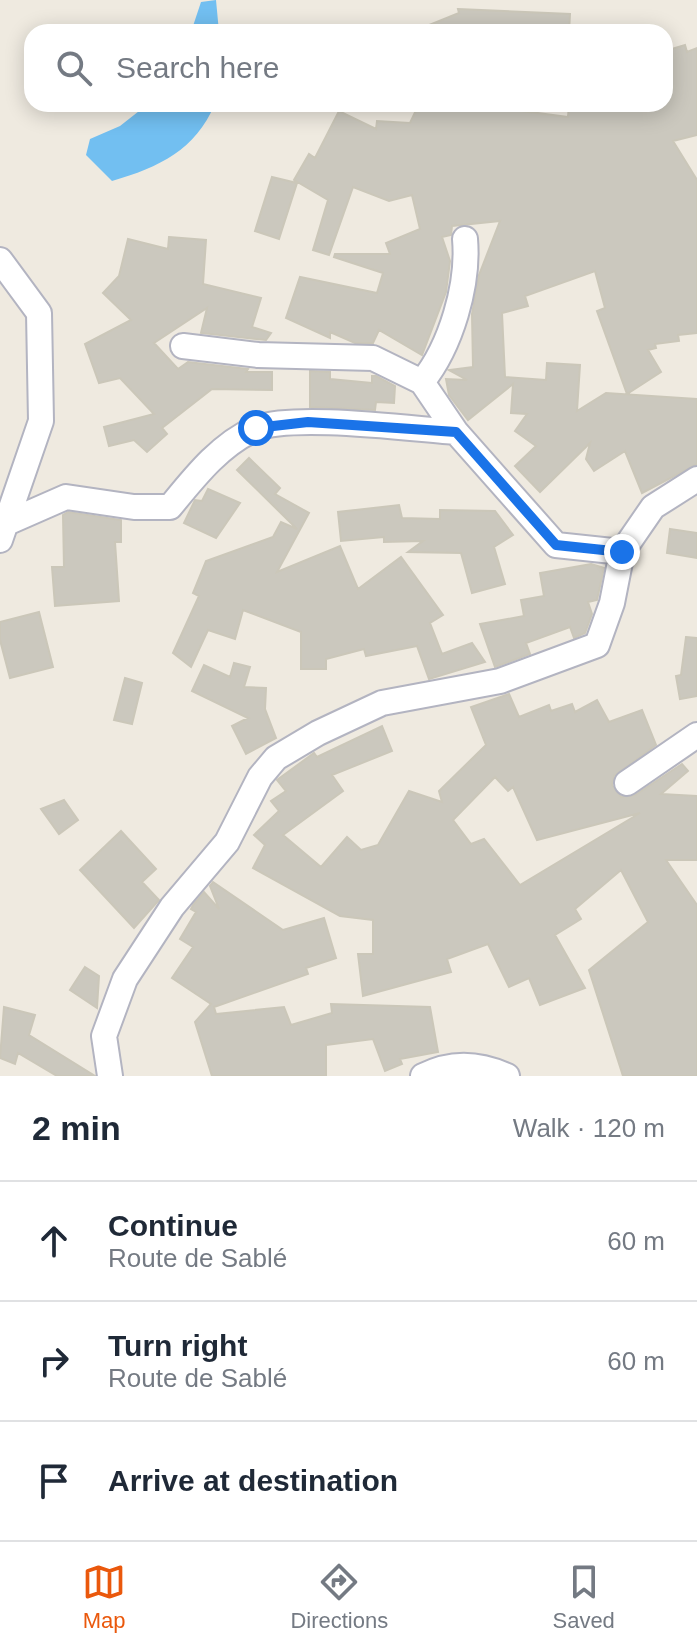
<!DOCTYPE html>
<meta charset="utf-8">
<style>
body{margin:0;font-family:Arial,sans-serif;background:#f2f2f3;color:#1f2937}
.stop{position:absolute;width:24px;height:24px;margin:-18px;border:6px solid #1a73e8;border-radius:50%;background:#fff}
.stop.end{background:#1a73e8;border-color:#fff;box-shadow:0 2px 8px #0008}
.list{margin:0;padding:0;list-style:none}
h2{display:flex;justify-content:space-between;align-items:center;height:104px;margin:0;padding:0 32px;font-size:34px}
h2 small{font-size:26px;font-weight:400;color:#747a83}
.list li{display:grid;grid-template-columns:52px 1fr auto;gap:24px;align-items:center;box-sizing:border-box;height:120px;padding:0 32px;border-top:2px solid #e0e1e3}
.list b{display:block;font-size:30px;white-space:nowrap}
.list p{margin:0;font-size:26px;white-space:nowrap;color:#747a83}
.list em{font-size:26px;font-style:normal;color:#747a83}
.icon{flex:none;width:44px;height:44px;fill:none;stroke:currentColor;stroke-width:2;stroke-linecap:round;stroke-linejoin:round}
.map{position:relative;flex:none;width:697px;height:1076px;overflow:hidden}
.search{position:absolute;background:#fff;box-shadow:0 4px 20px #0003;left:24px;right:24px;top:24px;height:88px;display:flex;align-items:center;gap:20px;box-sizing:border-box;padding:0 28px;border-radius:24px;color:#747a83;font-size:30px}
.sheet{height:464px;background:#fff}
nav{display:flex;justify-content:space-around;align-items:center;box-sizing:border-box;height:112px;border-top:2px solid #e0e1e3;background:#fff;font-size:22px;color:#747a83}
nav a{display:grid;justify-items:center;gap:4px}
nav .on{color:#ea580c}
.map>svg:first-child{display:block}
.water{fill:#72bff1}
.building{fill:#cbc8be;stroke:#cbc7b9;stroke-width:2;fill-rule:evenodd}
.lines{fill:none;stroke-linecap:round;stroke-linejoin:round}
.street-casing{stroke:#b3b4c1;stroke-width:28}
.street{stroke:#fff;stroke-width:24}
.route{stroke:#1a73e8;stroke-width:10}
</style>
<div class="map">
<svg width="697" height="1076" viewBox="0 0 697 1076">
<rect width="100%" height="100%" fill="#efeae0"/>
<path class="water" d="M 216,0 L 219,32 L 191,32 L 201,2 Z
M 148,104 L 215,104 C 195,150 160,167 112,181 L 86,155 L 90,139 L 120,126 Z"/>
<path class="building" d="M 458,9 L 570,14 L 569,32 L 412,32 L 459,13 Z
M 685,45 L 687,52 L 697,48 L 697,135 L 673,141 L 697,180 L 697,333 L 678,335 L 679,341 L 655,344 L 656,348 L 648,350 L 661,372 L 627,394 L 597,311 L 605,308 L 595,271 L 525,296 L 528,306 L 502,313 L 505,377 L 546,380 L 547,363 L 580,365 L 577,411 L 606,393 L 697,399 L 697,464 L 642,493 L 625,451 L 594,471 L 586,459 L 590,443 L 540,492 L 515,466 L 536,446 L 515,431 L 527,414 L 511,413 L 513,384 L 468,420 L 449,395 L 446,379 L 467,380 L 449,370 L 473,367 L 472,314 L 479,275 L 500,221 L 452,226 L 451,235 L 442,237 L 450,261 L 446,292 L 422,355 L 379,330 L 373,343 L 355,343 L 330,332 L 330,338 L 286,318 L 300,277 L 377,293 L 383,273 L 334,257 L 335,254 L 390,254 L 386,243 L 420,229 L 412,195 L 389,201 L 353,187 L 329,255 L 313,250 L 328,200 L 294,180 L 309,154 L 315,158 L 339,111 L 376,129 L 377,121 L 410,123 L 419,104 L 469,104 L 568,117 L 569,104 L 665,104 L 665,51 Z
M 272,177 L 297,183 L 279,239 L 255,231 Z
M 169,237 L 206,240 L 203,284 L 261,298 L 252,327 L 271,333 L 266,340 L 201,333 L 207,308 L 154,343 L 178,369 L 188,362 L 248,369 L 246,372 L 272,372 L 272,390 L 212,389 L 162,428 L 167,434 L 147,452 L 134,440 L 109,446 L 104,427 L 154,414 L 120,378 L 99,383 L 85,344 L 131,320 L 103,293 L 119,276 L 128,239 L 168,249 Z
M 310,371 L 330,372 L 330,379 L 372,383 L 372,376 L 376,376 L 395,386 L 394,403 L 376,402 L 375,410 L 310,407 Z
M 249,458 L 280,488 L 275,494 L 309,513 L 277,572 L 340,546 L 358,589 L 401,557 L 443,615 L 430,623 L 442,654 L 472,643 L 485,662 L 429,679 L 417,646 L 366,656 L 364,649 L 326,659 L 326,669 L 301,669 L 301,632 L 243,610 L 235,639 L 208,630 L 191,667 L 173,653 L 199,596 L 193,593 L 206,561 L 273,537 L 281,522 L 297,529 L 237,470 Z
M 208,489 L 240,503 L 216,538 L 184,523 L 195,500 L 202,501 Z
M 399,505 L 402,518 L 440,519 L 440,510 L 495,511 L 513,535 L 494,547 L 505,584 L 472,593 L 461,553 L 408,552 L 423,541 L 384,542 L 384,537 L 341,541 L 338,512 Z
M 68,512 L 121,520 L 121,542 L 115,542 L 119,601 L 55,606 L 52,567 L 64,567 L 63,515 Z
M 670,529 L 697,533 L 697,558 L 667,553 Z
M 591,564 L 604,568 L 597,600 L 588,602 L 592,614 L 585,633 L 574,638 L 570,627 L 526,643 L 530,654 L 495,667 L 480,624 L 524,616 L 521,600 L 544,596 L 540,573 Z
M 39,612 L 53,667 L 10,678 L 0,640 L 0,622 Z
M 686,637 L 697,638 L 697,696 L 680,699 L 676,676 L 681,675 Z
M 234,663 L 250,667 L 244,687 L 266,688 L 265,709 L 276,738 L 246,754 L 232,726 L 248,718 L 192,691 L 204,665 L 230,677 Z
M 125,678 L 142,683 L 132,724 L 114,720 Z
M 509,694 L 519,717 L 549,705 L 551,711 L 572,704 L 575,712 L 597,700 L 609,722 L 642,710 L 656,745 L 614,776 L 612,785 L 621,797 L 635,795 L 682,764 L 688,771 L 661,794 L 697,796 L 697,860 L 666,860 L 697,905 L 697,1076 L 623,1076 L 589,970 L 648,922 L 621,870 L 575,909 L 581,919 L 555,935 L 585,988 L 540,1005 L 529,978 L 509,987 L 488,944 L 447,959 L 451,972 L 363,996 L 358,954 L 373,954 L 373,920 L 340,916 L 253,868 L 265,845 L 254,835 L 279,811 L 271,801 L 286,791 L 277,780 L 314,753 L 317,757 L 382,726 L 392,751 L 332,775 L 343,791 L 283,835 L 321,867 L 347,837 L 361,850 L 378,845 L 409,791 L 442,802 L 439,791 L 486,745 L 471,707 ZM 495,777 L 508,791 L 513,787 L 537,840 L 640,813 L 520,885 L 484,839 L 471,844 L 453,820 Z
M 64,800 L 78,820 L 59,834 L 41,809 Z
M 121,831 L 156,869 L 142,882 L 159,900 L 134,928 L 80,870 Z
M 213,882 L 283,930 L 324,918 L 336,958 L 306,968 L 308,974 L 214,1007 L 216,1014 L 284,1007 L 291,1025 L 332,1013 L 331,1004 L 430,1007 L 438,1052 L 400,1059 L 402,1064 L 385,1071 L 373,1039 L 326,1045 L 326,1076 L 212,1076 L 195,1022 L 211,1004 L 172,978 L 193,947 L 180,939 L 196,912 L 191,909 L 193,905 L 204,892 L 219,909 L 210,886 Z
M 85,967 L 99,976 L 97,1008 L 70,990 Z
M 4,1007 L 35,1015 L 29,1035 L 95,1076 L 57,1076 L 18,1053 L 15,1064 L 0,1058 Z"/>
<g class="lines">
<defs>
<path id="street" d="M 0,260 L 39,313 L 41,421 L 0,540
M 183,346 L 258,355 L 373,358 L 422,382 L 456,432
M 422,382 C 451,346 469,285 465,239
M 9,522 L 66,497 L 134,507 L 170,507 C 193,479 220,444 255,429 C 291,413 412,429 456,432 L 556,545 L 622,552 L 653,507 L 697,479
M 627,783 L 697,735
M 110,1076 L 104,1036 L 125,979 L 172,907 L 227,842 L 260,777 L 276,758 L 318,733 L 382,703 L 500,681 L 597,645 L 612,603 L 622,552
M 423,1076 C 450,1062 479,1063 507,1076"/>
</defs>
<use href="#street" class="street-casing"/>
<use href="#street" class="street"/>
</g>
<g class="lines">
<path class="route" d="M 256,428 L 308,422 L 456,432 L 556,545 L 622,552"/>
</g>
</svg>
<div class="stop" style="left:256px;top:428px"></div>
<div class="stop end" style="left:622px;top:552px"></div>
<div class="search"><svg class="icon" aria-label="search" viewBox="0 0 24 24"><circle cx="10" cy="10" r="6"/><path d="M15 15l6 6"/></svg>Search here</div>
</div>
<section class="sheet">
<h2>2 min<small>Walk · 120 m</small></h2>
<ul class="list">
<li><svg class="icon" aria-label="ahead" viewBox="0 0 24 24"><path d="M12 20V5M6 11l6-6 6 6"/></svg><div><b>Continue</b><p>Route de Sablé</p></div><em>60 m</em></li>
<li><svg class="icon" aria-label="right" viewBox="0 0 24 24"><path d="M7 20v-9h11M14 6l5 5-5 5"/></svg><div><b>Turn right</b><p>Route de Sablé</p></div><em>60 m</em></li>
<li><svg class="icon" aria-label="arrive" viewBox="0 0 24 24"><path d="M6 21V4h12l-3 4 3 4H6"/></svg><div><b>Arrive at destination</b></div></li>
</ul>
</section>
<nav>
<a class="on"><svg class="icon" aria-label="map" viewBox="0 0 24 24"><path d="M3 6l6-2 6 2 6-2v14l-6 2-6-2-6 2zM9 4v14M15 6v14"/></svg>Map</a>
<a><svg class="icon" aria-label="directions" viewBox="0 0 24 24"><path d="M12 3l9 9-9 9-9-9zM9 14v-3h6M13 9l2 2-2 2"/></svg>Directions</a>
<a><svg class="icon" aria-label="saved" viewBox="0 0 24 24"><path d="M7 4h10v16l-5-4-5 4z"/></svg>Saved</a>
</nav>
